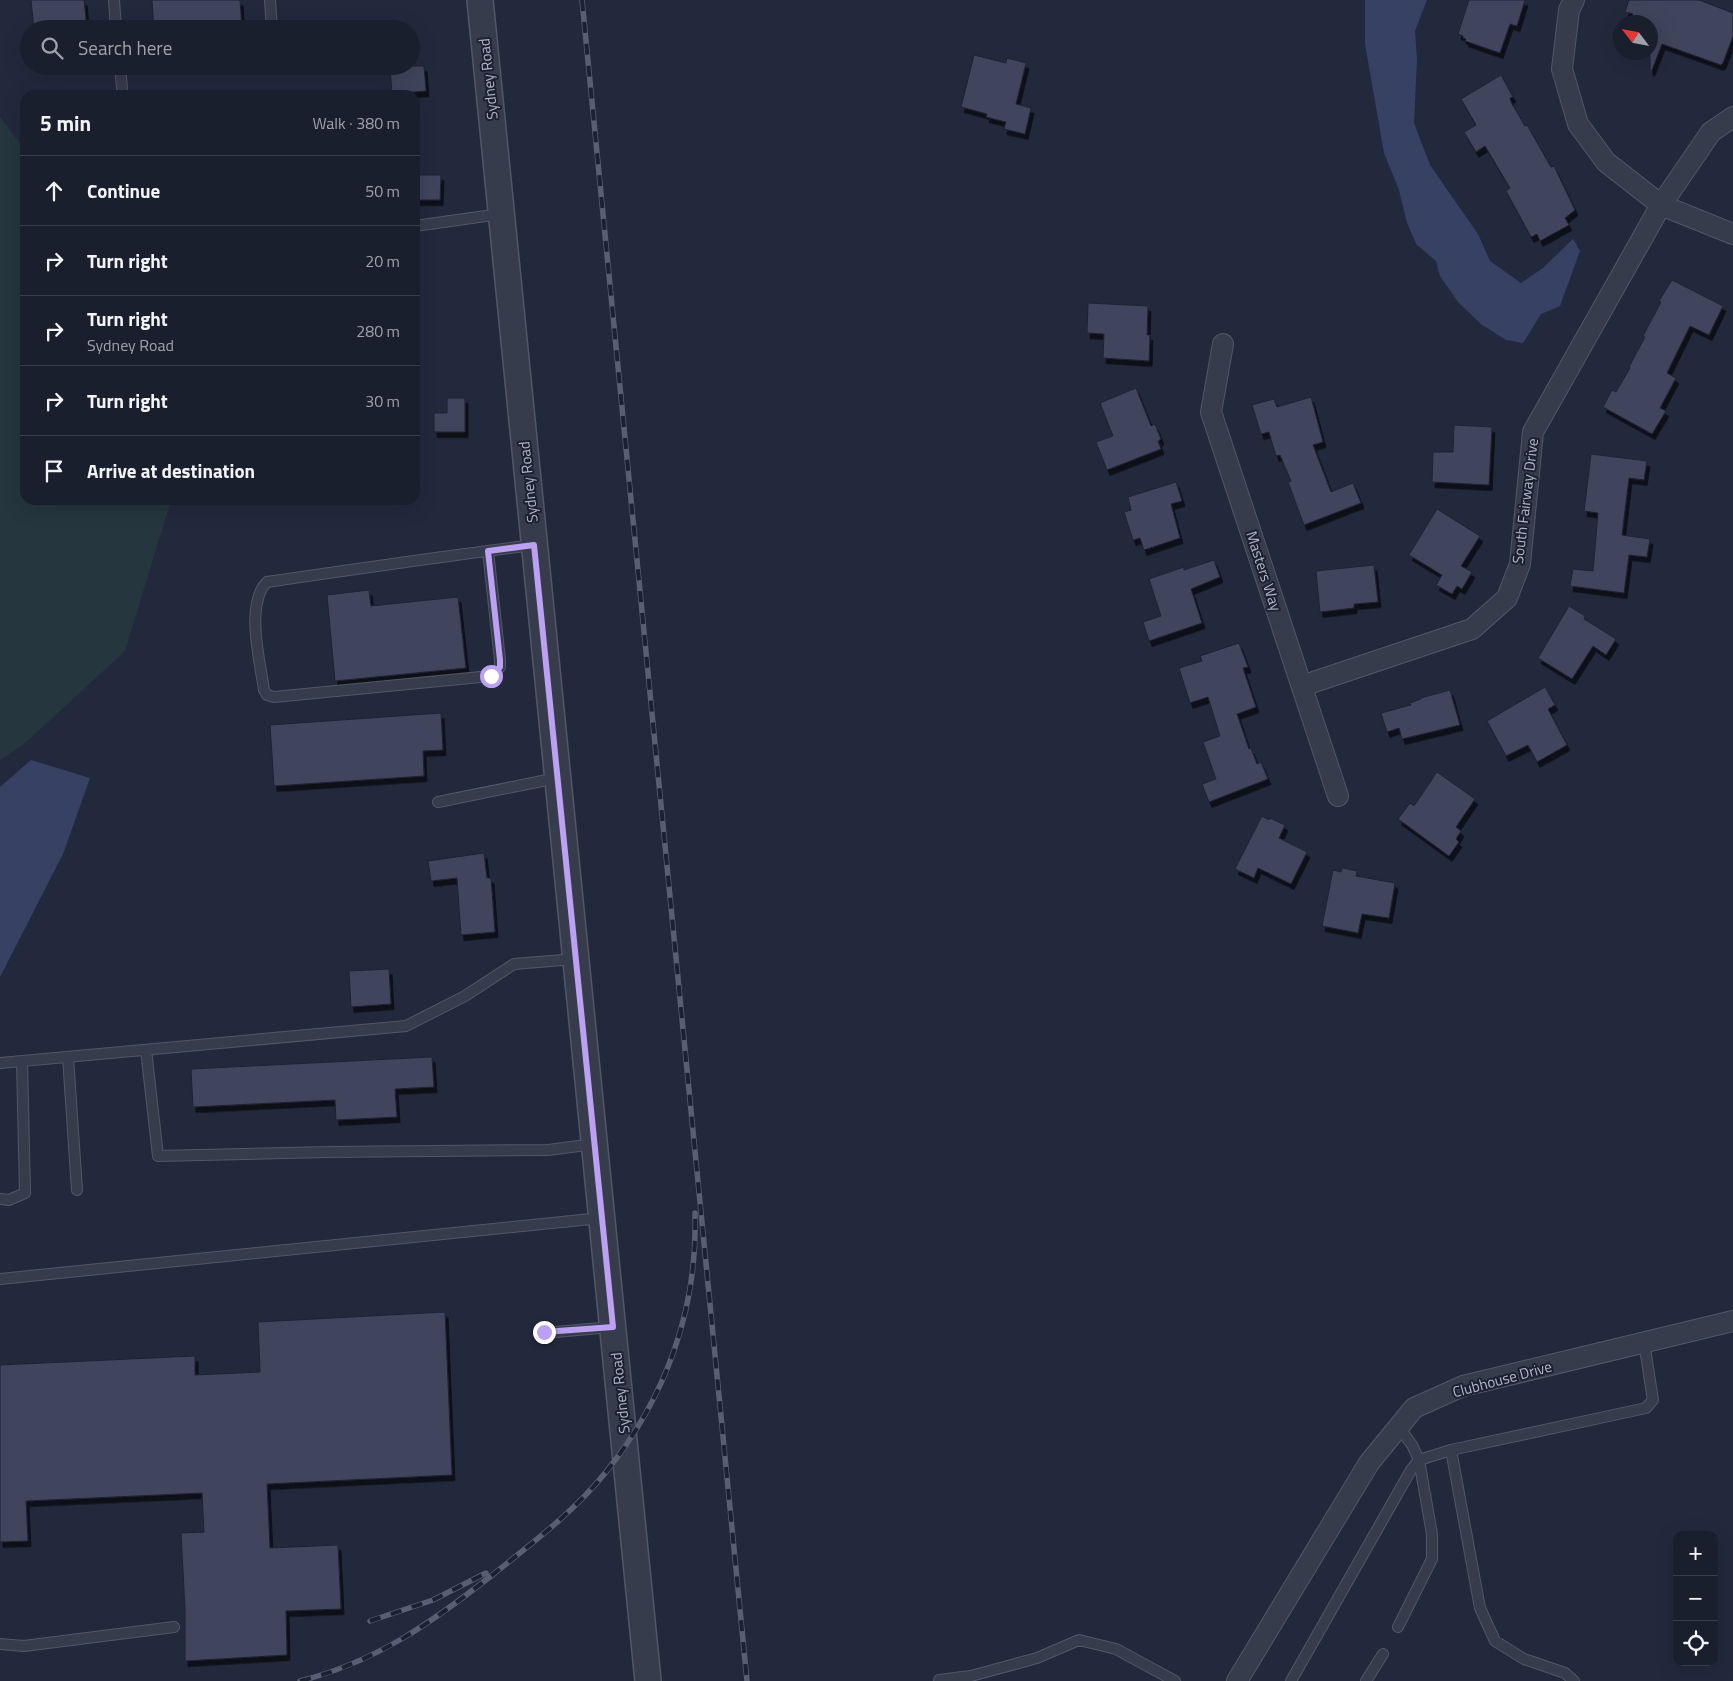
<!DOCTYPE html>
<meta charset="utf-8">
<style>
body{margin:0;font-family:"Titillium Web",sans-serif;background:#272c3a;color:#f1f3f6}
.controls{position:absolute;right:15px;bottom:15px;display:grid;overflow:hidden;border-radius:10px;box-shadow:0 5px 20px #0002}
.controls button{width:45px;height:45px;display:grid;place-items:center;padding:0;border:0;border-bottom:1px solid #383d4a;background:#1a1f2e;color:#f1f3f6;font:25px sans-serif}
.compass{position:absolute;left:1613px;top:15px;width:45px;height:45px;border-radius:50%;background:#1a1f2e;box-shadow:0 5px 20px #0002;rotate:302deg}
.stop{position:absolute;width:15px;height:15px;margin:-11px;border:4px solid #bca0f2;border-radius:50%;background:#fff}
.stop.end{background:#bca0f2;border-color:#fff;box-shadow:0 1px 5px #0008}
.list{margin:0;padding:0;list-style:none}
h2{display:flex;justify-content:space-between;align-items:center;height:65px;margin:0;padding:0 20px;font-size:21px}
h2 small{font-size:16px;font-weight:400;color:#9fa2aa}
.list li{display:grid;grid-template-columns:32px 1fr auto;gap:15px;align-items:center;box-sizing:border-box;height:70px;padding:0 20px;border-top:1px solid #383d4a}
.list b{display:block;font-size:19px;white-space:nowrap}
.list p{margin:0;font-size:16px;white-space:nowrap;color:#9fa2aa}
.list em{font-size:16px;font-style:normal;color:#9fa2aa}
.icon{flex:none;width:28px;height:28px;fill:none;stroke:currentColor;stroke-width:2;stroke-linecap:round;stroke-linejoin:round}
.map{position:relative;flex:none;width:1733px;height:1681px;overflow:hidden}
.search{position:absolute;background:#1a1f2e;box-shadow:0 5px 20px #0002;left:20px;top:20px;width:400px;height:55px;display:flex;align-items:center;gap:12px;box-sizing:border-box;padding:0 18px;border-radius:28px;color:#9fa2aa;font-size:19px}
.panel{position:absolute;background:#1a1f2e;box-shadow:0 5px 20px #0002;left:20px;top:90px;width:400px;height:415px;border-radius:15px}
.map>svg:first-child{display:block}
.green{fill:#25363e}
.water{fill:#364164}
.building{fill:#3f455d;stroke:#1e2334;filter:url(#shadow)}
.lines{fill:none;stroke-linecap:round;stroke-linejoin:round}
.service-casing{stroke:#525768;stroke-width:12}
.minor-casing{stroke:#525768;stroke-width:22}
.tertiary-casing{stroke:#525768;stroke-width:28}
.service{stroke:#373c4d;stroke-width:10}
.minor{stroke:#373c4d;stroke-width:20}
.tertiary{stroke:#373c4d;stroke-width:25}
.rail-casing{stroke:#585f74;stroke-width:5.5}
.rail{stroke:#1c2132;stroke-width:4;stroke-dasharray:11;stroke-linecap:butt}
.route{stroke:#bca0f2;stroke-width:6}
.labels{text-anchor:middle;dominant-baseline:central;stroke-width:4;stroke-linejoin:round;paint-order:stroke}
.street-label{font-size:15px;fill:#b2b7c8;stroke:#1c2132}
</style>
<div class="map">
<svg width="1733" height="1681" viewBox="0 0 1733 1681">
<defs>
<filter id="shadow"><feDropShadow dx="3" dy="5.5" stdDeviation="0" flood-color="#0009"/></filter>
</defs>
<rect width="100%" height="100%" fill="#23293d"/>
<path class="green" d="M 0,117 L 25,150 L 25,500 L 171,500 L 125,651 L 24,744 L 0,760 Z"/>
<path class="water" d="M 1365,0 L 1427,0 L 1415,31 L 1417,59 L 1414,123 L 1430,165 L 1478,234 L 1490,261 L 1521,283 L 1543,268 L 1573,239 L 1580,251 L 1560,306 L 1541,314 L 1523,343 L 1506,340 L 1482,325 L 1458,302 L 1440,276 L 1436,261 L 1416,244 L 1407,223 L 1399,190 L 1384,153 L 1365,44 Z
M 31,760 L 90,778 L 63,854 L 0,977 L 0,787 Z"/>
<path class="building" d="M 31,0 L 84,0 L 87,29 L 34,29 Z
M 152,0 L 240,0 L 242,29 L 154,29 Z
M 1469,0 L 1525,0 L 1517,26 L 1510,24 L 1500,53 L 1465,41 L 1466,39 L 1463,38 L 1463,36 L 1458,34 Z
M 1629,0 L 1699,0 L 1733,13 L 1733,36 L 1723,63 L 1721,65 L 1662,44 L 1652,70 L 1650,70 L 1650,22 L 1630,22 L 1633,14 L 1625,12 Z
M 974,55 L 1006,63 L 1007,58 L 1026,63 L 1016,104 L 1031,108 L 1025,134 L 1004,129 L 1006,122 L 986,117 L 987,114 L 961,107 Z
M 390,66 L 424,66 L 426,91 L 392,94 Z
M 1501,75 L 1513,97 L 1510,98 L 1511,102 L 1525,126 L 1527,125 L 1551,167 L 1554,166 L 1575,210 L 1565,218 L 1569,225 L 1540,241 L 1537,234 L 1531,237 L 1506,191 L 1510,188 L 1485,146 L 1476,152 L 1464,132 L 1476,125 L 1461,99 Z
M 415,175 L 441,175 L 440,200 L 415,200 Z
M 1672,280 L 1723,306 L 1709,335 L 1690,326 L 1667,373 L 1676,378 L 1660,408 L 1666,411 L 1652,434 L 1603,407 L 1612,390 L 1616,392 L 1630,368 L 1629,367 L 1645,337 L 1643,336 L 1661,302 L 1659,301 Z
M 1088,303 L 1148,306 L 1147,335 L 1150,335 L 1149,361 L 1103,358 L 1104,334 L 1087,333 Z
M 1136,388 L 1151,426 L 1155,424 L 1161,439 L 1158,441 L 1161,449 L 1107,470 L 1096,442 L 1113,436 L 1100,403 Z
M 1311,397 L 1323,442 L 1313,445 L 1331,492 L 1353,483 L 1361,503 L 1304,525 L 1288,482 L 1291,481 L 1280,455 L 1276,456 L 1269,432 L 1261,434 L 1252,405 L 1274,399 L 1277,407 Z
M 447,398 L 465,398 L 465,432 L 434,432 L 434,413 L 447,413 Z
M 1454,425 L 1492,427 L 1489,485 L 1432,482 L 1433,452 L 1453,452 Z
M 1591,454 L 1647,461 L 1644,480 L 1629,478 L 1622,535 L 1650,539 L 1647,557 L 1629,555 L 1624,593 L 1570,586 L 1573,569 L 1593,571 L 1598,513 L 1584,511 Z
M 1176,482 L 1182,501 L 1171,504 L 1180,538 L 1144,550 L 1140,538 L 1133,540 L 1124,512 L 1131,510 L 1128,497 Z
M 1437,509 L 1480,536 L 1461,566 L 1472,572 L 1462,589 L 1457,586 L 1452,594 L 1436,585 L 1442,575 L 1409,555 Z
M 1214,560 L 1220,577 L 1191,589 L 1202,623 L 1149,641 L 1143,622 L 1161,616 L 1149,579 L 1184,567 L 1184,570 Z
M 1374,565 L 1378,602 L 1354,604 L 1354,608 L 1320,612 L 1316,571 Z
M 369,590 L 371,606 L 458,597 L 466,668 L 335,681 L 327,595 Z
M 1569,606 L 1585,616 L 1584,619 L 1616,639 L 1606,655 L 1593,646 L 1572,679 L 1538,658 Z
M 1239,643 L 1248,667 L 1243,668 L 1256,707 L 1237,714 L 1249,749 L 1251,748 L 1257,764 L 1261,762 L 1268,779 L 1209,802 L 1202,784 L 1216,779 L 1203,742 L 1220,736 L 1208,697 L 1190,703 L 1179,668 L 1202,661 L 1200,656 Z
M 1545,687 L 1555,705 L 1548,709 L 1567,745 L 1537,762 L 1528,745 L 1506,756 L 1487,721 Z
M 1450,690 L 1460,725 L 1402,739 L 1399,728 L 1387,732 L 1381,713 L 1411,705 L 1410,703 L 1421,699 L 1421,698 Z
M 441,713 L 443,750 L 423,751 L 424,776 L 274,786 L 270,725 Z
M 1437,772 L 1475,799 L 1456,827 L 1461,831 L 1456,839 L 1459,842 L 1449,856 L 1398,819 L 1410,803 L 1414,806 Z
M 1262,816 L 1269,820 L 1270,818 L 1285,825 L 1279,838 L 1307,852 L 1291,884 L 1258,868 L 1254,878 L 1235,869 Z
M 484,853 L 487,878 L 491,878 L 495,932 L 461,935 L 457,878 L 431,881 L 428,861 Z
M 1342,868 L 1357,871 L 1356,876 L 1395,883 L 1389,918 L 1362,914 L 1358,933 L 1322,926 L 1333,870 L 1341,872 Z
M 389,969 L 391,1004 L 351,1007 L 349,971 Z
M 432,1057 L 434,1087 L 395,1089 L 397,1117 L 336,1120 L 335,1100 L 193,1107 L 191,1069 Z
M 445,1312 L 452,1475 L 267,1484 L 270,1548 L 338,1545 L 341,1609 L 286,1611 L 287,1655 L 185,1661 L 185,1609 L 181,1533 L 204,1532 L 202,1493 L 26,1501 L 28,1541 L 0,1542 L 0,1365 L 195,1356 L 195,1375 L 260,1372 L 258,1322 Z"/>
<g class="lines">
<defs>
<path id="service" d="M 114,0 L 116,29
M 270,0 L 272,29
M 120,66 L 122,88
M 415,226 L 500,214
M 488,551 L 500,660 L 500,667 L 491,676 L 274,697 L 267,695 L 264,690 C 260,661 245,604 267,582 C 356,569 445,556 534,545
M 438,802 L 557,778
M 146,1050 L 158,1156 L 328,1152 L 548,1150 L 594,1144
M 68,1057 L 77,1190
M 0,1063 L 406,1026 L 465,996 L 514,964 L 575,959
M 0,1199 L 9,1200 L 25,1193 L 22,1061
M 0,1279 L 601,1218
M 544,1333 L 612,1327
M 1451,1450 L 1480,1608 L 1495,1641 L 1524,1659 L 1565,1673 L 1574,1681
M 1398,1627 L 1432,1559 L 1432,1534 L 1419,1460 L 1412,1445 L 1399,1427
M 0,1644 L 24,1646 L 174,1627
M 939,1680 L 971,1676 L 1037,1658 L 1079,1640 L 1116,1649 L 1175,1681
M 1291,1681 L 1411,1470 L 1419,1460 L 1451,1450 L 1646,1408 L 1653,1400 L 1644,1342
M 1366,1681 L 1383,1654"/>
<path id="minor" d="M 1574,0 L 1569,10 L 1562,69 L 1578,124 L 1606,162 L 1661,205 L 1733,234
M 1223,344 L 1211,412 L 1338,796
M 1302,686 L 1472,629 L 1507,598 L 1520,564 L 1533,432 L 1661,205 L 1711,132 L 1733,117
M 1237,1681 L 1369,1463 L 1414,1408 L 1463,1386 L 1733,1321"/>
<path id="tertiary" d="M 480,0 L 648,1681"/>
</defs>
<use href="#service" class="service-casing"/>
<use href="#minor" class="minor-casing"/>
<use href="#tertiary" class="tertiary-casing"/>
<use href="#service" class="service"/>
<use href="#minor" class="minor"/>
<use href="#tertiary" class="tertiary"/>
<defs>
<path id="rail" d="M 582,0 L 747,1681
M 370,1621 L 433,1600 L 486,1573
M 300,1681 C 376,1662 431,1623 491,1576 C 531,1544 574,1512 606,1472 C 666,1397 698,1309 695,1213"/>
</defs>
<use href="#rail" class="rail-casing"/>
<use href="#rail" class="rail"/>
</g>
<g class="lines">
<path class="route" d="M 491,676 L 500,667 L 500,660 L 488,551 L 534,545 L 613,1327 L 544,1332"/>
</g>
<g class="labels">
<g class="street-label">
<text transform="translate(488 79) rotate(-96)">Sydney Road</text>
<text transform="translate(528 482) rotate(-96)">Sydney Road</text>
<text transform="translate(1525 501) rotate(-83)">South Fairway Drive</text>
<text transform="translate(1264 571) rotate(72)">Masters Way</text>
<text transform="translate(1502 1379) rotate(-15)">Clubhouse Drive</text>
<text transform="translate(620 1393) rotate(-96)">Sydney Road</text>
</g>
</g>
</svg>
<div class="controls">
<button>+</button>
<button>−</button>
<button><svg class="icon" aria-label="locate" viewBox="0 0 24 24"><circle cx="12" cy="12" r="6"/><path d="M12 2v4M12 18v4M2 12h4M18 12h4"/></svg></button>
</div>
<svg class="compass" viewBox="-18 -18 36 36"><path d="M0-13l5 13h-10z" fill="#e53935"/><path d="M0 13l5-13h-10z" fill="#9fa2aa"/></svg>
<div class="stop" style="left:491px;top:676px"></div>
<div class="stop end" style="left:544px;top:1332px"></div>
<div class="search"><svg class="icon" aria-label="search" viewBox="0 0 24 24"><circle cx="10" cy="10" r="6"/><path d="M15 15l6 6"/></svg>Search here</div>
<section class="panel">
<h2>5 min<small>Walk · 380 m</small></h2>
<ul class="list">
<li><svg class="icon" aria-label="ahead" viewBox="0 0 24 24"><path d="M12 20V5M6 11l6-6 6 6"/></svg><div><b>Continue</b></div><em>50 m</em></li>
<li><svg class="icon" aria-label="right" viewBox="0 0 24 24"><path d="M7 20v-9h11M14 6l5 5-5 5"/></svg><div><b>Turn right</b></div><em>20 m</em></li>
<li><svg class="icon" aria-label="right" viewBox="0 0 24 24"><path d="M7 20v-9h11M14 6l5 5-5 5"/></svg><div><b>Turn right</b><p>Sydney Road</p></div><em>280 m</em></li>
<li><svg class="icon" aria-label="right" viewBox="0 0 24 24"><path d="M7 20v-9h11M14 6l5 5-5 5"/></svg><div><b>Turn right</b></div><em>30 m</em></li>
<li><svg class="icon" aria-label="arrive" viewBox="0 0 24 24"><path d="M6 21V4h12l-3 4 3 4H6"/></svg><div><b>Arrive at destination</b></div></li>
</ul>
</section>
</div>
